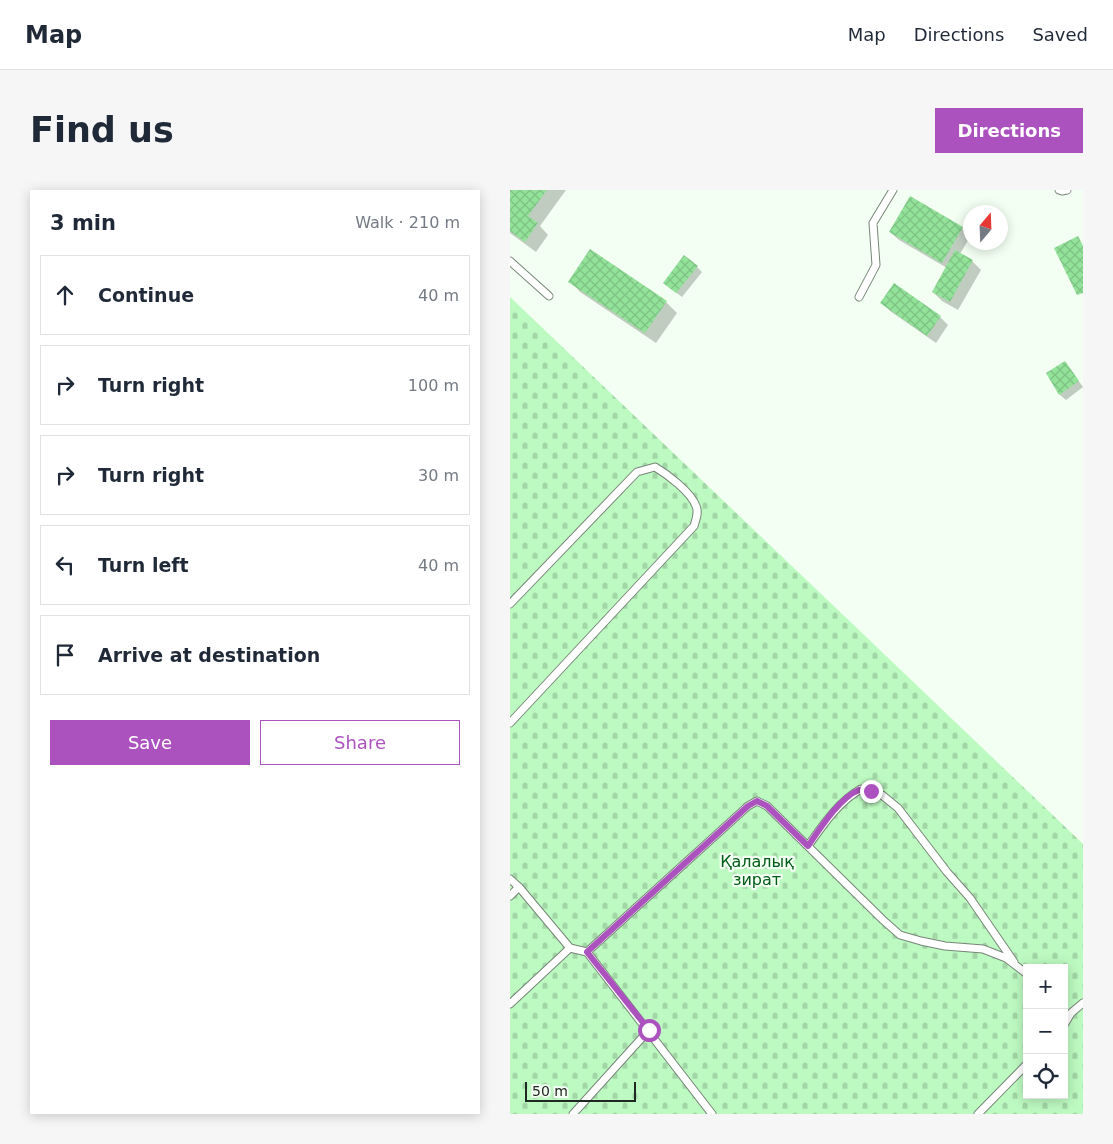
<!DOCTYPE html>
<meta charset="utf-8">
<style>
body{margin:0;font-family:"DejaVu Sans",sans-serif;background:#f6f6f7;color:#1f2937}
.controls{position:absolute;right:15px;bottom:15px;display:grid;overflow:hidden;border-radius:0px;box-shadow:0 2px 12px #0003}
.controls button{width:45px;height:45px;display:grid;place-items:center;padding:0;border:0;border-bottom:1px solid #e0e1e3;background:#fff;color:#1f2937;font:25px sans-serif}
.compass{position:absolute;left:453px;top:15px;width:45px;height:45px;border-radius:50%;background:#fff;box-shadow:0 2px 12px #0003;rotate:19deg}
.scale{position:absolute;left:15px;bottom:12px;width:111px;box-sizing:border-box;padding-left:5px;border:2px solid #212722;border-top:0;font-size:14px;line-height:18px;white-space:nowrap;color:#212722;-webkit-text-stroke:4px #f2fff2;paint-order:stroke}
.stop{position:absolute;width:15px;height:15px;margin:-11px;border:4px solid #ac52be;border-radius:50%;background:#fff}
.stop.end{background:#ac52be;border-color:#fff;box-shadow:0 1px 5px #0008}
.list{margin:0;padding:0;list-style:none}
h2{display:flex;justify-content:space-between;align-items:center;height:65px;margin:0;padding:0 20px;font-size:21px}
h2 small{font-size:16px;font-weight:400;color:#747a83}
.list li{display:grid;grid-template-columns:32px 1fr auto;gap:15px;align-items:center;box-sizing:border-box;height:80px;margin:0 10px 10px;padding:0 10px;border:1px solid #e0e1e3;border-radius:0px}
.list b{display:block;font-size:19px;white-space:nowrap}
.list em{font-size:16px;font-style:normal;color:#747a83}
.actions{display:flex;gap:10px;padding:15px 20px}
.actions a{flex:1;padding:11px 0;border:1px solid #ac52be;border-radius:0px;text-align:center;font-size:18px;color:#ac52be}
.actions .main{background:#ac52be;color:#fff}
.icon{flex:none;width:28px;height:28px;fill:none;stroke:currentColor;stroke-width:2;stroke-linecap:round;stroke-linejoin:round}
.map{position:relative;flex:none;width:573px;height:924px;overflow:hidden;border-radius:0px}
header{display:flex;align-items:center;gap:30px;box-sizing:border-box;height:70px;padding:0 25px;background:#fff;border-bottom:1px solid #e0e1e3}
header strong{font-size:24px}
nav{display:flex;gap:28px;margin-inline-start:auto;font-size:18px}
.intro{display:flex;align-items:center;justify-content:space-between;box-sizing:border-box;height:120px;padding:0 30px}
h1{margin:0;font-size:35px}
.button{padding:12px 22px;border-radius:0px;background:#ac52be;color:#fff;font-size:18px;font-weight:700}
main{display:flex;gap:30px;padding:0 30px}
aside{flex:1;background:#fff;border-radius:0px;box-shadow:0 2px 12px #0003}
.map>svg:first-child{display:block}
.cemetery{fill:url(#cemetery-stones);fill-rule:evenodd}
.shadow{fill:#0003}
.building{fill:url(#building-cross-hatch)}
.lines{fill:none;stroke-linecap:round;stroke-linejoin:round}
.service-casing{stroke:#778678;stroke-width:9}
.service{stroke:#fff;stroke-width:7}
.route{stroke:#ac52be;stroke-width:6}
.labels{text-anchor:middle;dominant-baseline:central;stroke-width:4.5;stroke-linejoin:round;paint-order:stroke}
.park-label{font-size:16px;fill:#005c18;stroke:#f2fff2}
</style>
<header>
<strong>Map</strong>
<nav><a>Map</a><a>Directions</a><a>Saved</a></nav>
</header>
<div class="intro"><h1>Find us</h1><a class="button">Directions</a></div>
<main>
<aside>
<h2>3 min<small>Walk · 210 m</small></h2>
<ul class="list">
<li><svg class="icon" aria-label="ahead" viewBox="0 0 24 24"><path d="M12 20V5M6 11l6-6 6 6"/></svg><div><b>Continue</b></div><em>40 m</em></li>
<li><svg class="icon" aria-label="right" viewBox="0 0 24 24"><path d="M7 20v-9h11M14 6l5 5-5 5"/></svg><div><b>Turn right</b></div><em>100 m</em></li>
<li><svg class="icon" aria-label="right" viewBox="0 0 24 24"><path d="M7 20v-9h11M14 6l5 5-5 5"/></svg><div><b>Turn right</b></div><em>30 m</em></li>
<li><svg class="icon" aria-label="left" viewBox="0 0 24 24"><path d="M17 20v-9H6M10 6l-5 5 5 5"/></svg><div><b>Turn left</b></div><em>40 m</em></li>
<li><svg class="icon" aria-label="arrive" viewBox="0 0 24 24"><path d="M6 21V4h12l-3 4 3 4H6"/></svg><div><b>Arrive at destination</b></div></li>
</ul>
<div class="actions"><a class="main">Save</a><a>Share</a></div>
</aside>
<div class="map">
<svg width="573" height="924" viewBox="0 0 573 924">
<defs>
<pattern id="cemetery-stones" width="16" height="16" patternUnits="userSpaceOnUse" patternTransform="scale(1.25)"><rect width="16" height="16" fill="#bdfac1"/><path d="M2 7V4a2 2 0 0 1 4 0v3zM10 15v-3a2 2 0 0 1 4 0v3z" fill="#a2d6a6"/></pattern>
<pattern id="building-cross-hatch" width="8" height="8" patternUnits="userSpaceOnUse" patternTransform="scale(1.25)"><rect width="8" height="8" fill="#92e299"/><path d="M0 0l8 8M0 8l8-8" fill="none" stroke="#7ec284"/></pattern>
</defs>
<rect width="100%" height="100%" fill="#f2fff2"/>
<path class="cemetery" d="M 0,107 L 573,654 L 573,924 L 0,924 ZM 517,778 L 554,778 L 554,905 L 517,905 Z"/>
<path class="shadow" d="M 0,0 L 56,0 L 30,36 L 38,45 L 26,62 L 0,43 Z
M 452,38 L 460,47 L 450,64 L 462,71 L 471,80 L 448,120 L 432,111 L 423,102 L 437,78 L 389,50 L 380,42 Z
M 80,61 L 156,112 L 167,123 L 146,153 L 70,102 L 60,91 Z
M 187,77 L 192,82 L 172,107 L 160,98 Z
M 372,113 L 430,127 L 438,135 L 426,153 L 380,121 Z
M 555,172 L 573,197 L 556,210 L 550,205 L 538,184 Z"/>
<path class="building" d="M 0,0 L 37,0 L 18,26 L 28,33 L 15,52 L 0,41 Z
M 400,6 L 453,37 L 432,73 L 379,42 Z
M 568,46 L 573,56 L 573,103 L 567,105 L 544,58 Z
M 80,59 L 157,111 L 135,143 L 58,92 Z
M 445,60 L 463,70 L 440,112 L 422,102 Z
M 174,65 L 188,76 L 166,103 L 153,93 Z
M 384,93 L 431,126 L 417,146 L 370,113 Z
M 555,171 L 569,191 L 549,205 L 536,183 Z"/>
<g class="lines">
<defs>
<path id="service" d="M 549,0 L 552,1 L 557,0
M 0,71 L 39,106
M 349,107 L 366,75 L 363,33 L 383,0
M 0,414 L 127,282 L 145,277 C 157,284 181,302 186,316 C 189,323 186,329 184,336 L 0,533
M 298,656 C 313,635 328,612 351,599 L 372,605 L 388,618 L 437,682 L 460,708 L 504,772
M 0,689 L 9,697 L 60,758 L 77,762 L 202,924
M 0,706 L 9,697
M 77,762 L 238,616 L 247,611 L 257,616 L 373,730 L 390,745 L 411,751 L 435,756 L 473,759 L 496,768 L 517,784
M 0,814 L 60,758
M 554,835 L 561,823 L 573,813
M 63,924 L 139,840
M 468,924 L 517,874"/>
</defs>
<use href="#service" class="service-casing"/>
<use href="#service" class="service"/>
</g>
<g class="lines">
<path class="route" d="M 139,840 L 77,762 L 238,616 L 247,611 L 257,616 L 298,656 C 309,640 330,607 349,600 C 353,599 357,600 361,601"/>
</g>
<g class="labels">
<g class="park-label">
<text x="247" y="671">Қалалық<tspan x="247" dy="18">зират</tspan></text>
</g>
</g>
</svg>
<div class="controls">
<button>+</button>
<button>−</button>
<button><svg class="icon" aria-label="locate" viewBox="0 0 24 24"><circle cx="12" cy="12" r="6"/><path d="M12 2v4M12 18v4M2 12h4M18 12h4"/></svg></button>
</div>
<svg class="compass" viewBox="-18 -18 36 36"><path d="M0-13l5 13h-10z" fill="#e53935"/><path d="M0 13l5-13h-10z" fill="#747a83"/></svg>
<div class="scale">50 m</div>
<div class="stop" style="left:139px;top:840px"></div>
<div class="stop end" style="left:361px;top:601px"></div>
</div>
</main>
